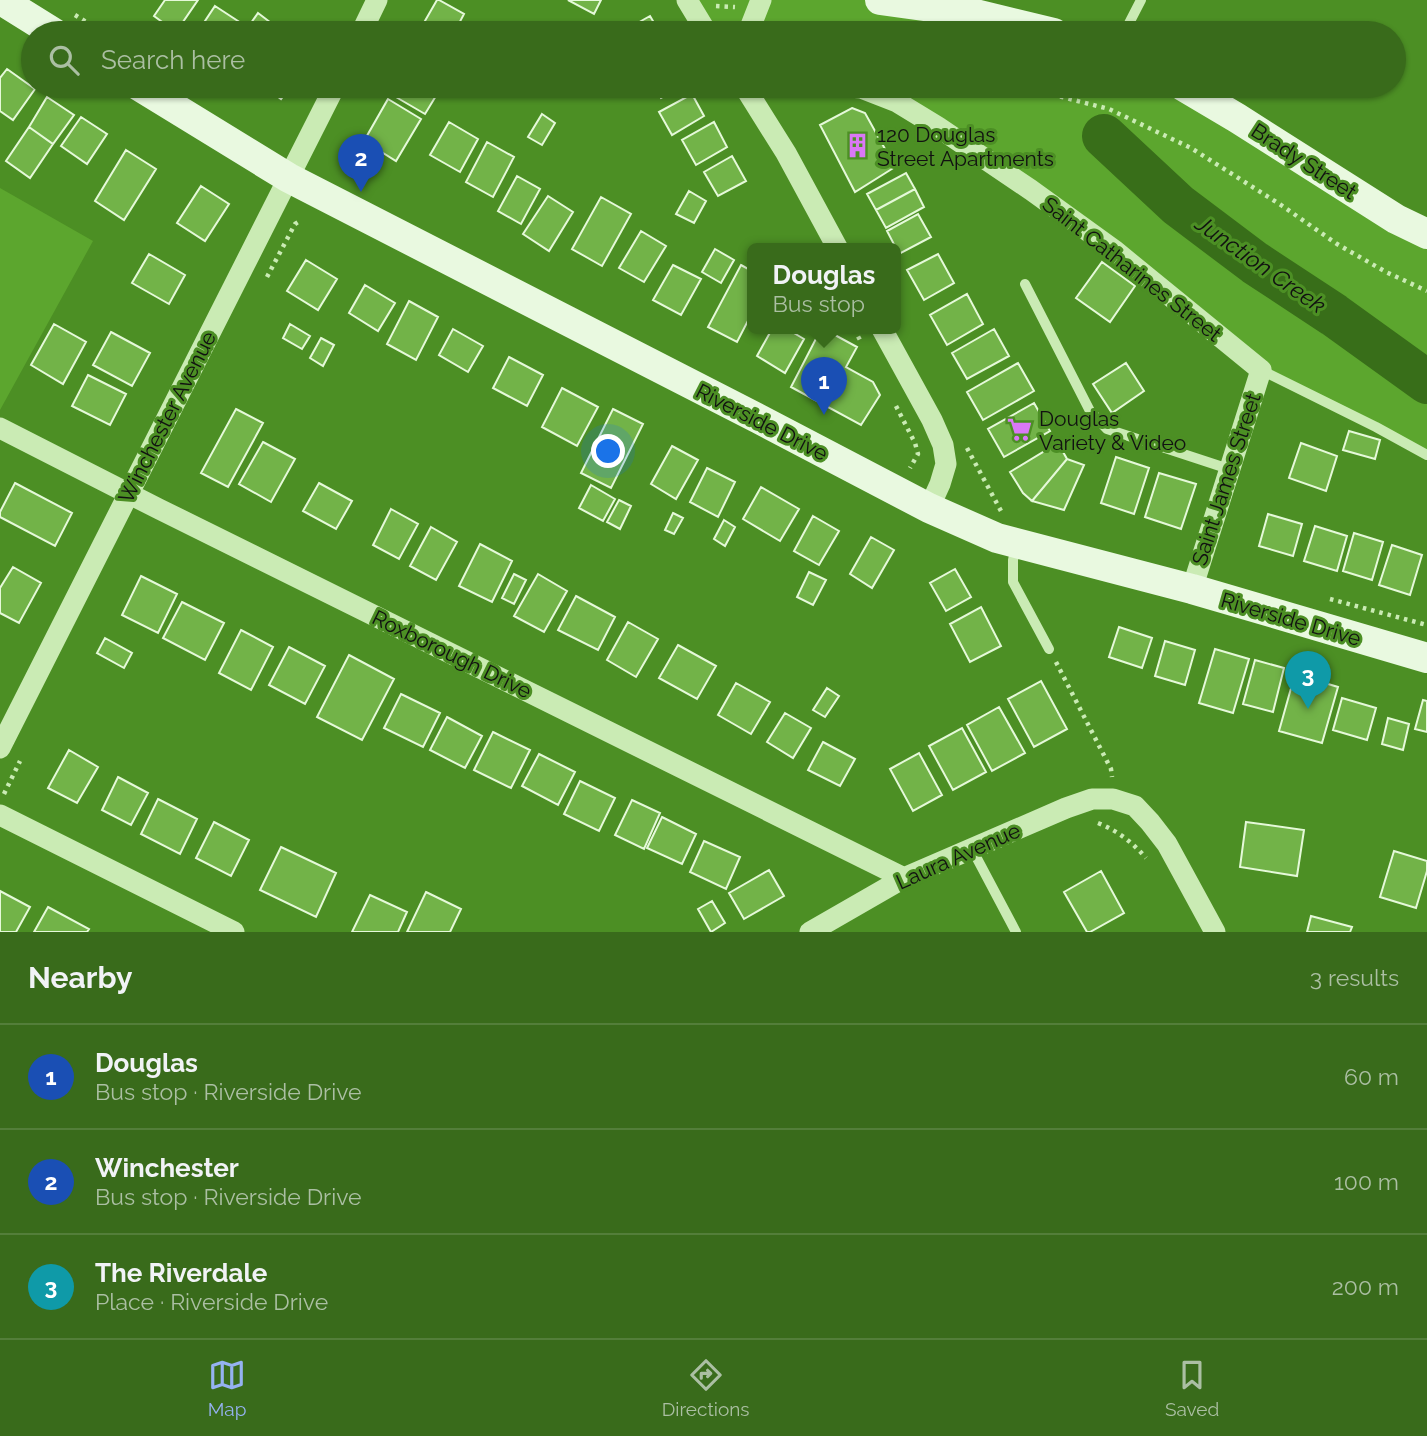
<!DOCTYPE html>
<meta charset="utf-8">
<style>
body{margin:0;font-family:Raleway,sans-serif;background:#447328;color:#f1f3f6}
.you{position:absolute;left:609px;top:452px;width:24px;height:24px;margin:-18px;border:5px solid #fff;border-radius:50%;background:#1a73e8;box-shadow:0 0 0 10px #1a73e833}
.badge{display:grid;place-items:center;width:46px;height:46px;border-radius:50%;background:#95b2f1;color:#fff;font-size:23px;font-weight:700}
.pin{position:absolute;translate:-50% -58px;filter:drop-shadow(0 2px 4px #0008)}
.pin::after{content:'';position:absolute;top:37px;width:24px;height:21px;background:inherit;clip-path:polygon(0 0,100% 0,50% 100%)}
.popup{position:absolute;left:747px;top:243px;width:154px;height:91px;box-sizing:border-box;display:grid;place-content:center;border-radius:10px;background:#396b1b;filter:drop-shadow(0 2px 5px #0005);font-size:23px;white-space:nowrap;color:#abbfa3}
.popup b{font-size:26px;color:#f1f3f6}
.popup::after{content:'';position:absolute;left:50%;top:100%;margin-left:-14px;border:14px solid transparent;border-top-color:#396b1b}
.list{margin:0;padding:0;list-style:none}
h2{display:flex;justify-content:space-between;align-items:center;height:91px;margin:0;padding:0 28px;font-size:30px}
h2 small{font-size:23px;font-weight:400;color:#abbfa3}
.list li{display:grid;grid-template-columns:46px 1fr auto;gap:21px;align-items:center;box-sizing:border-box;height:105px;padding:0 28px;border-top:2px solid #537e3a}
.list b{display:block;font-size:26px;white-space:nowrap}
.list p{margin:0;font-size:23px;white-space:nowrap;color:#abbfa3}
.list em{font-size:23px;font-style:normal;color:#abbfa3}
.icon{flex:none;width:38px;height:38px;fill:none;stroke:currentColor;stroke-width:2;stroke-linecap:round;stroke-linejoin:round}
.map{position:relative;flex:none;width:1427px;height:932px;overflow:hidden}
.search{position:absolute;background:#396b1b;box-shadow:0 2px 5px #0004;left:21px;right:21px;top:21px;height:77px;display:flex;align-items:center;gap:18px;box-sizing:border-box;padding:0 24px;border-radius:38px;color:#abbfa3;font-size:26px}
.sheet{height:406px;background:#396b1b}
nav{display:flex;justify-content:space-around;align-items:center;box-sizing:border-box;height:98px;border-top:2px solid #537e3a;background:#396b1b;font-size:19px;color:#abbfa3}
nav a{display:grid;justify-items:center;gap:4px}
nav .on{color:#95b2f1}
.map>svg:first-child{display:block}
.green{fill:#5ca62e}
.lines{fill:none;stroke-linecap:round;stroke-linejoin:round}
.river{stroke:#386e19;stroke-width:44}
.building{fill:#72b348;stroke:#e5f9d9;stroke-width:2}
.path{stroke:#caebb4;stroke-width:4.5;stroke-dasharray:3.5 5;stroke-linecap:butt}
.lane{stroke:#caebb4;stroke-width:10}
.street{stroke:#caebb4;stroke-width:21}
.secondary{stroke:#e9f9e0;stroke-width:30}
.labels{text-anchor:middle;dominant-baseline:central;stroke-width:6;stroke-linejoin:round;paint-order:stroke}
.poi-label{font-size:21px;fill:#111;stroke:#4c8f24;text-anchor:start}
.street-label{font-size:21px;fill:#111;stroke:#4c8f24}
.water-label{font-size:23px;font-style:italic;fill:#111;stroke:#4c8f24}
</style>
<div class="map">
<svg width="1427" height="932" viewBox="0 0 1427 932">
<rect width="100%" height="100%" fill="#4c8f24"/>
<path class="green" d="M 686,0 L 895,0 L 1063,33 L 704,33 Z
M 824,86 L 1189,86 L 1427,231 L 1427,457 L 1262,373 L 1112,251 L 860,90 Z
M 0,188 L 93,241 L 0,410 Z"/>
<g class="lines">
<path class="river" d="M 1104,136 L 1178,205 L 1255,263 L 1334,315 L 1427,382"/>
</g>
<path class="building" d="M 165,0 L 198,0 L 176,32 L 154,16 Z
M 437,0 L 439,0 L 464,14 L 454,33 L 435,33 L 422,26 Z
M 568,0 L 601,0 L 594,14 Z
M 215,6 L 241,23 L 235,33 L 197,33 Z
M 258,13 L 283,32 L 282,33 L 244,33 Z
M 650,16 L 660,33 L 620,33 Z
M 7,69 L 35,89 L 13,120 L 0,111 L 0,78 Z
M 264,86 L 291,86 L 281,99 Z
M 393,86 L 442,86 L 425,114 L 389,93 Z
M 654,86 L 683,86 L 661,98 Z
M 692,94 L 704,116 L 672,135 L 659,112 Z
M 47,97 L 74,115 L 53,144 L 29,127 Z
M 388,99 L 421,119 L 396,161 L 364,141 Z
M 852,108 L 865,113 L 895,167 L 855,192 L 820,125 Z
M 542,114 L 555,123 L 542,145 L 528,137 Z
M 81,117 L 107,134 L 87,164 L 61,146 Z
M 449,122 L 478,139 L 460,172 L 430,155 Z
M 714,122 L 727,147 L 696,165 L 682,140 Z
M 29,127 L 53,144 L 30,178 L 6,161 Z
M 487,142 L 514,157 L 493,197 L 466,182 Z
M 126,150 L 156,169 L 124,220 L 95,201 Z
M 732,156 L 746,181 L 718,196 L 704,172 Z
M 906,173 L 915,189 L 876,210 L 867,194 Z
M 517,176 L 540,189 L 521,224 L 498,211 Z
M 201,186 L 229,204 L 205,241 L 177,223 Z
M 915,189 L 924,207 L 886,228 L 876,210 Z
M 689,191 L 706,201 L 694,223 L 676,214 Z
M 548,196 L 573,212 L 549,251 L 523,234 Z
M 601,197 L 631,214 L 602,266 L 572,249 Z
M 918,214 L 931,237 L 899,254 L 887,231 Z
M 641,231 L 666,246 L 644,282 L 619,268 Z
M 715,249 L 734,260 L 721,283 L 702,272 Z
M 149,254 L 185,275 L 169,304 L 132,283 Z
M 938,254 L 954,283 L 924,300 L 907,270 Z
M 306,260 L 337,279 L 318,310 L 287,291 Z
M 1102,262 L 1135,286 L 1110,322 L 1076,298 Z
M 673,265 L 701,279 L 681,315 L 653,300 Z
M 741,265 L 752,271 L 752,313 L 737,342 L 708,327 Z
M 365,285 L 395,303 L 378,331 L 349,313 Z
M 967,294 L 983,324 L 947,345 L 930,315 Z
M 409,301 L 438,317 L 416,360 L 387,344 Z
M 54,324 L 86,342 L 63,384 L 31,365 Z
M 290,324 L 310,336 L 302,349 L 283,338 Z
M 453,329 L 483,346 L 468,372 L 439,355 Z
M 772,329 L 787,329 L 804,339 L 785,373 L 757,356 Z
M 821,329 L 824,329 L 857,347 L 846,367 L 873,382 L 880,395 L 861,425 L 791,387 Z
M 994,329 L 1009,356 L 967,379 L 952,353 Z
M 111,332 L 150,353 L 132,386 L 93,365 Z
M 321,338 L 334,345 L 323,366 L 310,358 Z
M 509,357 L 543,375 L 527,406 L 493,388 Z
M 1018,363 L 1034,391 L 983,420 L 967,392 Z
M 1126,363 L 1144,391 L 1112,413 L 1093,384 Z
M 88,375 L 126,394 L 110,425 L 72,406 Z
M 562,388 L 598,407 L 577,446 L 542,427 Z
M 1034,403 L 1050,431 L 1004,457 L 988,429 Z
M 236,409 L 263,423 L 228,487 L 201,473 Z
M 613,409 L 643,424 L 611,488 L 581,473 Z
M 1349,431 L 1380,440 L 1375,459 L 1343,450 Z
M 263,442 L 295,459 L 271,502 L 239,484 Z
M 1058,443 L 1067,459 L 1032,501 L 1023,493 L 1010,472 Z
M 1301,443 L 1337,456 L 1326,491 L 1289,478 Z
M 672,446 L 698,460 L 676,499 L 651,484 Z
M 1116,457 L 1149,468 L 1134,514 L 1101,503 Z
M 1067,459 L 1084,465 L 1064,510 L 1032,501 Z
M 707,468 L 735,482 L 718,517 L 690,502 Z
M 1159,473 L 1196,484 L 1181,529 L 1145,517 Z
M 15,483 L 72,513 L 55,546 L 0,517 L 0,512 Z
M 319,483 L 352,501 L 336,529 L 303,511 Z
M 591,485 L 615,499 L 603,521 L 579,508 Z
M 761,487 L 799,509 L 780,541 L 743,519 Z
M 619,500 L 631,506 L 620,529 L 607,522 Z
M 391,509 L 418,524 L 399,559 L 373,545 Z
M 673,513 L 683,518 L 674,534 L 665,530 Z
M 1268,514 L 1302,524 L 1293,556 L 1259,546 Z
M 813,516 L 839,531 L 819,565 L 794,551 Z
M 724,520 L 735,527 L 725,546 L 714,539 Z
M 1315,526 L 1347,536 L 1337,571 L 1304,561 Z
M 431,527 L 457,542 L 436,580 L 410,566 Z
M 1354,533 L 1383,542 L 1372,580 L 1343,571 Z
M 871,537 L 894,550 L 872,588 L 850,574 Z
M 480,544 L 512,561 L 492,602 L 459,586 Z
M 1392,545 L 1422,555 L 1410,595 L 1379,585 Z
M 13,567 L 41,583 L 19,623 L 0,613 L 0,588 Z
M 955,569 L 971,597 L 946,611 L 930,583 Z
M 809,572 L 826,580 L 813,605 L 797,597 Z
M 514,574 L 526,580 L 514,604 L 502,598 Z
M 538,574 L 567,591 L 544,632 L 514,616 Z
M 141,576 L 177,594 L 158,633 L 122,615 Z
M 576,596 L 615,617 L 598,650 L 558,630 Z
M 182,602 L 224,623 L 205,660 L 163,638 Z
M 981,607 L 1001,646 L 970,662 L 950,624 Z
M 628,622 L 658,639 L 636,677 L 607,660 Z
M 1119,627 L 1152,638 L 1142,668 L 1109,657 Z
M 241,630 L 273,647 L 251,690 L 219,673 Z
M 105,638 L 132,653 L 124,668 L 97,653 Z
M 1165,641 L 1195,650 L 1185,685 L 1155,676 Z
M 678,645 L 716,666 L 697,699 L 659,678 Z
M 289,647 L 325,666 L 305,704 L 269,685 Z
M 1215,649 L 1249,659 L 1233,713 L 1199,703 Z
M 349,655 L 394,679 L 362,740 L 317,717 Z
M 1255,660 L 1284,668 L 1273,712 L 1243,704 Z
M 1295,674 L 1338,687 L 1322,743 L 1279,731 Z
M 1041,681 L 1067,729 L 1034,747 L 1008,699 Z
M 736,683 L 770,702 L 751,734 L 718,715 Z
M 827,688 L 839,696 L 825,717 L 813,710 Z
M 401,694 L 440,713 L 423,747 L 384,728 Z
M 1342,698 L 1376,708 L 1367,740 L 1333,730 Z
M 1423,700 L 1427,701 L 1427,732 L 1415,729 Z
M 999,707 L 1025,753 L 992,771 L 967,725 Z
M 785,713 L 811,728 L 793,758 L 767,742 Z
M 447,717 L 482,736 L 465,768 L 430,750 Z
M 1388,718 L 1409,724 L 1403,750 L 1382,744 Z
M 962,728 L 986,772 L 953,790 L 929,746 Z
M 493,732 L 530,750 L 511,788 L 474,770 Z
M 823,742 L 855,759 L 840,786 L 808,770 Z
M 69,750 L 98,767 L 77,803 L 48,788 Z
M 919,753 L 942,795 L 913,811 L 890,769 Z
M 539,754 L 575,772 L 558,805 L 522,786 Z
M 118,777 L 148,793 L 131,825 L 102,810 Z
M 580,781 L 615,798 L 599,831 L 564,814 Z
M 158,799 L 197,819 L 180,854 L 141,834 Z
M 632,800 L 660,813 L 644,849 L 615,835 Z
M 662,817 L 696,834 L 682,864 L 647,848 Z
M 214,822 L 249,840 L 231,876 L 196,858 Z
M 1246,822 L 1304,830 L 1297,876 L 1240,867 Z
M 704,841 L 740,857 L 726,889 L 690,872 Z
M 281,847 L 336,873 L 316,917 L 260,890 Z
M 1394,851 L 1427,861 L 1427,871 L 1416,908 L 1380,897 Z
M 769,870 L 784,896 L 744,919 L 729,893 Z
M 1101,871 L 1124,913 L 1090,932 L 1087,932 L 1064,892 Z
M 0,891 L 30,907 L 16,932 L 0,932 Z
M 426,892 L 461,909 L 450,932 L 407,932 Z
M 370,895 L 407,912 L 398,932 L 352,932 Z
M 712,901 L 725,923 L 711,932 L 698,909 Z
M 48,907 L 89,929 L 87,932 L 34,932 Z
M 1311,916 L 1352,927 L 1350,932 L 1307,932 Z"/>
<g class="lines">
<path class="path" d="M 716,6 L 735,7
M 75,15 L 104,33
M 774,26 L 785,33
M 1019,86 L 1109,109 L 1191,148 L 1281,205 L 1337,244 L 1386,272 L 1427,291
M 267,277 L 295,224 L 300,221
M 854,329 L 860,340
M 896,406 L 915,443 L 918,454 L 910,468
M 967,448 L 1001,511
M 1330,599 L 1427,625
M 1056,662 L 1111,769 L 1112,777
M 4,794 L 20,761
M 1098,823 C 1118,831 1132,842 1146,858"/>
<path class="lane" d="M 1124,33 L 1141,0
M 1025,284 L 1090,411 L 1107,429 L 1229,469
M 1261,370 L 1376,427 L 1427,455
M 1016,546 L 1013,560 L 1013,582 L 1049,649
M 972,849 L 1016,932"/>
<path class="street" d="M 687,0 L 707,33
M 361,33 L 377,0
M 748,33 L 761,0
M 744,86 L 786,153 L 838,249
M 838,86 L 861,88 L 897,102 L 938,127 L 1031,190 L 1114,250 L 1261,370 L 1192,589
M 882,329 L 932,420 L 943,445 L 946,464 L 940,484 L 929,508
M 0,428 L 159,509 L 904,878
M 0,748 L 335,86
M 0,815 L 234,932
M 810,932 L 904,878 L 1066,808 L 1092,799 L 1113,799 L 1135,806 L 1150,822 L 1167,844 L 1215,932"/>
<path class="secondary" d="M 1,0 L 54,33
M 880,0 L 967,12 L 1054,33
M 139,86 L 289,178 L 759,419 L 929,508 L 997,538 L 1192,589 L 1427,658
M 1183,86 L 1237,118 L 1396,219 L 1427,234"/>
</g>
<defs>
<symbol id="building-bare" viewBox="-9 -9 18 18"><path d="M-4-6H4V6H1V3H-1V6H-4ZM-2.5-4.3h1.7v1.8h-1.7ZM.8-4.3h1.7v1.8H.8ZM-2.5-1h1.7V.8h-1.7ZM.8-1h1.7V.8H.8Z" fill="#da78f6" stroke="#4c8f24" stroke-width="2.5" paint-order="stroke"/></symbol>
<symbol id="supermarket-bare" viewBox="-9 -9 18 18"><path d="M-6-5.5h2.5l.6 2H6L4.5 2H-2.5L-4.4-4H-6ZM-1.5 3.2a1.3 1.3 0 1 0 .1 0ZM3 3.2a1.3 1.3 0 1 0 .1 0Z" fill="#da78f6" stroke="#4c8f24" stroke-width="2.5" paint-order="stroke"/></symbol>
</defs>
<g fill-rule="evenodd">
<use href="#building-bare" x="840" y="128" width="35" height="35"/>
<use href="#supermarket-bare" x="1002" y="412" width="35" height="35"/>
</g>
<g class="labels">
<g class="poi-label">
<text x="877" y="134">120 Douglas<tspan x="877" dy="24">Street Apartments</tspan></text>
<text x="1039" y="418">Douglas<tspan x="1039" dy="24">Variety &amp; Video</tspan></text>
</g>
<g class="street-label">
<text transform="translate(1304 161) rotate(33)">Brady Street</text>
<text transform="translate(1132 269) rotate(38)">Saint Catharines Street</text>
<text transform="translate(167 417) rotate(-63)">Winchester Avenue</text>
<text transform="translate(762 422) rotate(27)">Riverside Drive</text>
<text transform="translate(1226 479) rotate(-72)">Saint James Street</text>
<text transform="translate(1291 619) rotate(16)">Riverside Drive</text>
<text transform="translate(452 654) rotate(26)">Roxborough Drive</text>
<text transform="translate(958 856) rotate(-24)">Laura Avenue</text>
</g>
<g class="water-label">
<text transform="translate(1261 264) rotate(35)">Junction Creek</text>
</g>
</g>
</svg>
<div class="you"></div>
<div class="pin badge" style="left:824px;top:415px;background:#1a4fb4">1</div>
<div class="popup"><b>Douglas</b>Bus stop</div>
<div class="pin badge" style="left:361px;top:192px;background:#1a4fb4">2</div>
<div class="pin badge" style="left:1308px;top:709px;background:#0f9aa8">3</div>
<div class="search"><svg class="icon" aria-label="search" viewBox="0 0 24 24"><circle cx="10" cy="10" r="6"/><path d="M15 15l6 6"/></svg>Search here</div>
</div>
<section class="sheet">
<h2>Nearby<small>3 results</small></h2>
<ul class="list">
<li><span class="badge" style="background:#1a4fb4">1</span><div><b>Douglas</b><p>Bus stop · Riverside Drive</p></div><em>60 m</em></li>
<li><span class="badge" style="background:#1a4fb4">2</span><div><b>Winchester</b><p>Bus stop · Riverside Drive</p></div><em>100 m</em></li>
<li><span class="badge" style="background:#0f9aa8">3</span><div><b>The Riverdale</b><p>Place · Riverside Drive</p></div><em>200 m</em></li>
</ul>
</section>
<nav>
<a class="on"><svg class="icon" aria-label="map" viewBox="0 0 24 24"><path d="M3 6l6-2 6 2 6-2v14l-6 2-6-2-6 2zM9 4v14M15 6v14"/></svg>Map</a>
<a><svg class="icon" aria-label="directions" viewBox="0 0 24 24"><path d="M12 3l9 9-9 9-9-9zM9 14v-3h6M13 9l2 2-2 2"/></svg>Directions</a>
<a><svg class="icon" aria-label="saved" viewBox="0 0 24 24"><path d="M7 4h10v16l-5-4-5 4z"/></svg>Saved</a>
</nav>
